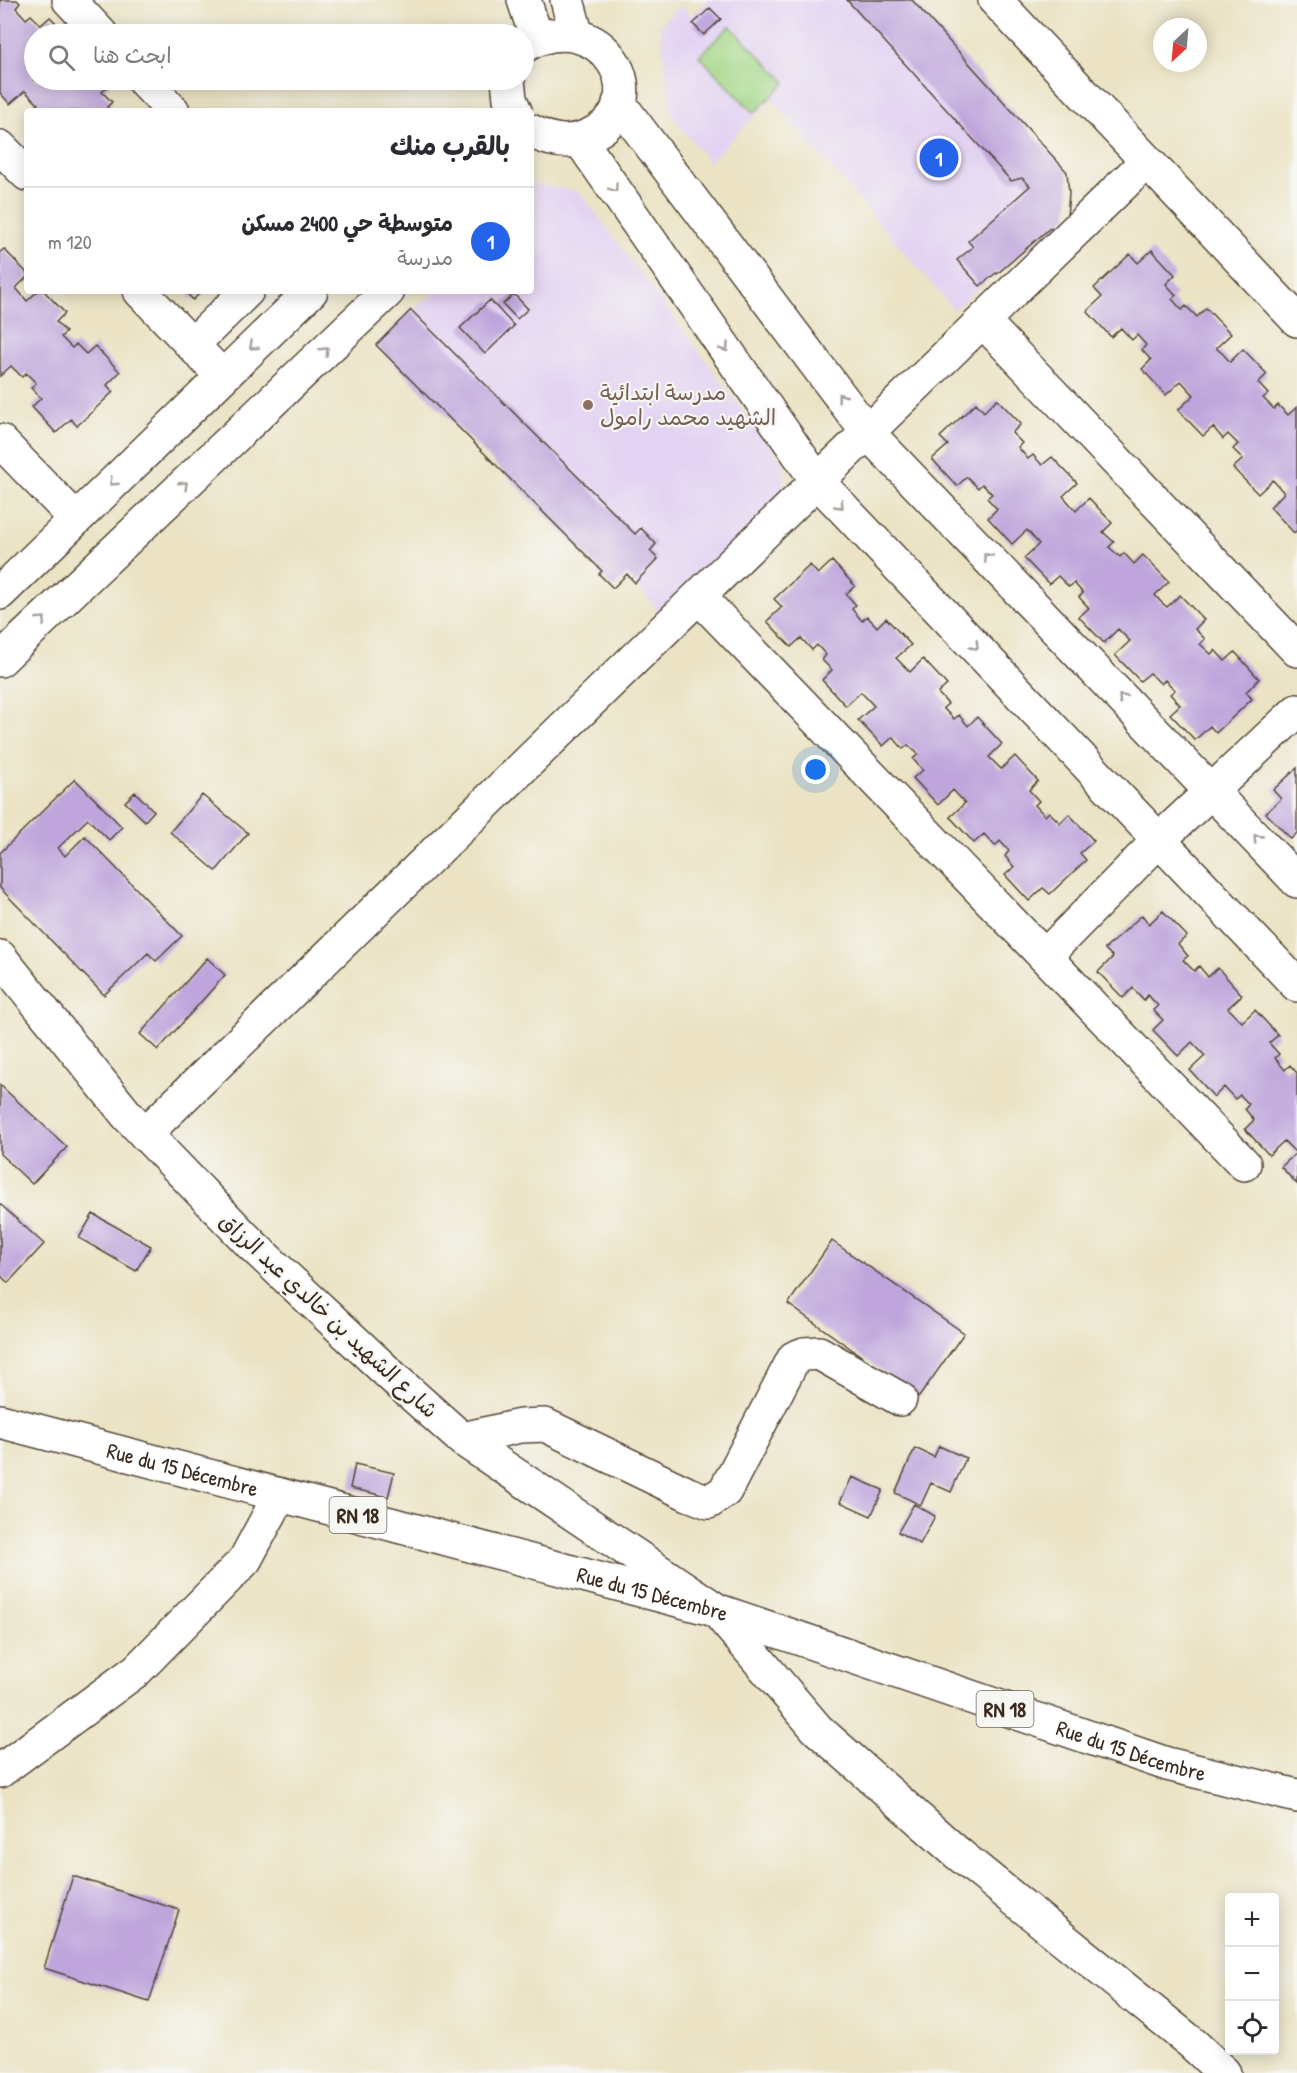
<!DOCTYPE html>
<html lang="ar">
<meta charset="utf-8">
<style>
body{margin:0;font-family:"Patrick Hand","Playpen Sans Arabic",sans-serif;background:#f7f7f7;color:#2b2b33;direction:rtl}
.controls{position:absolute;right:18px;bottom:18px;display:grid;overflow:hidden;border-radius:6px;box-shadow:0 3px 15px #0003}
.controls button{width:54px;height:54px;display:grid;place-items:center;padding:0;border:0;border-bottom:2px solid #e1e1e2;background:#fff;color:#2b2b33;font:30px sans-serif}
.compass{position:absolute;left:1153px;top:18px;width:54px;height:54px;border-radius:50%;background:#fff;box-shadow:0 3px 15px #0003;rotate:206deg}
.you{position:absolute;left:816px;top:770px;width:21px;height:21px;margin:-15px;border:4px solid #fff;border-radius:50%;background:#1a73e8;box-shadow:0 0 0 9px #1a73e833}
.badge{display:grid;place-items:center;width:39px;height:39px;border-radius:50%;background:#2563eb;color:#fff;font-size:20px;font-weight:700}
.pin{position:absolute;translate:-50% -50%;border:3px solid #fff;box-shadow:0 2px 6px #0006}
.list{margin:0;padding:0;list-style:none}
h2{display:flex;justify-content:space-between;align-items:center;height:78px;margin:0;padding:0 24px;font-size:26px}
h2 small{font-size:20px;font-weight:400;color:#7c7c81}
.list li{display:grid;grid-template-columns:39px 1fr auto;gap:18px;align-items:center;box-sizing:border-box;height:108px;padding:0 24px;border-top:2px solid #e1e1e2}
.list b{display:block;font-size:22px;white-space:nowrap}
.list p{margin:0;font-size:20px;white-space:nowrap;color:#7c7c81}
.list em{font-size:20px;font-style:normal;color:#7c7c81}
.icon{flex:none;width:33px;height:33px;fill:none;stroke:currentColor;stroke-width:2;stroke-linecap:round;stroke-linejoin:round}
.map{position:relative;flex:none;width:1297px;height:2073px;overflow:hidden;direction:ltr}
.search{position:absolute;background:#fff;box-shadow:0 3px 15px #0003;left:24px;top:24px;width:510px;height:66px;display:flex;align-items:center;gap:15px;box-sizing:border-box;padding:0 21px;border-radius:33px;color:#7c7c81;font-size:22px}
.panel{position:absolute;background:#fff;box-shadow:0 3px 15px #0003;left:24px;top:108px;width:510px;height:186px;border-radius:6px;direction:rtl}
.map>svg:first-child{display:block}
.built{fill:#e3d3f2}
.green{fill:#a4d787;stroke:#708052;stroke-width:1.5}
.building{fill:#bfa5dc}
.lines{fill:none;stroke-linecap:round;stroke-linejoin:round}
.minor-casing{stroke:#554637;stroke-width:36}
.secondary-casing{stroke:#554637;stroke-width:36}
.primary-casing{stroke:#554637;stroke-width:36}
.minor{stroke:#fff;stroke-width:33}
.secondary{stroke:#fff;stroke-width:33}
.primary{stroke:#fff;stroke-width:33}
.oneway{stroke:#a79f9a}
.education-dot{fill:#8d6e63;stroke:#f6f6f2;stroke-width:2}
.labels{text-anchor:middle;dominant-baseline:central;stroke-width:4.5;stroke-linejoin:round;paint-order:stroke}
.shield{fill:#f6f6f2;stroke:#73675e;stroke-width:1.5}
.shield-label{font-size:21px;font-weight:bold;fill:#3b2a1e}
.education-label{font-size:22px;fill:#785e54;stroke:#f6f6f2;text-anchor:start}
.street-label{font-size:22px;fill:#3b2a1e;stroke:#f6f6f2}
</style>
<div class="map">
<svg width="1297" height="2073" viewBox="0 0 1297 2073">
<rect width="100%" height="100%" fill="#f6f6f2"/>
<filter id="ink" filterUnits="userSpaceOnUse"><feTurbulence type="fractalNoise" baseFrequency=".0167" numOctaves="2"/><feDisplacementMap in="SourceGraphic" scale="12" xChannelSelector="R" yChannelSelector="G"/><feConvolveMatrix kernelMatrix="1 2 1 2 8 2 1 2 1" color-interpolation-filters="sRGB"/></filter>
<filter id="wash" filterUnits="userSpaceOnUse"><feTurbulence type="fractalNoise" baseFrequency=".008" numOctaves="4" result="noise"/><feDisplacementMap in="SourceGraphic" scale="24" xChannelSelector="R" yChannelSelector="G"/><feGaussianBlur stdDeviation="1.35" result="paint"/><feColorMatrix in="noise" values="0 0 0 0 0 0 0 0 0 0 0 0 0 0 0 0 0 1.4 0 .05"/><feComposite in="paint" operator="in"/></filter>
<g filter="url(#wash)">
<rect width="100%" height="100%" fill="#ebe3c4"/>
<path class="built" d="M 708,0 L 912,0 L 1067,172 L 1069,193 L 1067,217 L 1052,230 L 1049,228 L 997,274 L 995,273 L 954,310 L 772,99 L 709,162 L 671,115 L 660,25 L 681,5 L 691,16 Z
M 531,184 L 579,191 L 784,465 L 783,503 L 664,619 L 627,574 L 613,588 L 599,574 L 602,570 L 376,345 L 411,310 L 437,291 L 531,291 Z"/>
<path class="green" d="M 730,26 L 786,82 L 754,113 L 699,56 Z"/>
<g id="blocks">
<path class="building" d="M 0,0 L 17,0 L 20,3 L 16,8 L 26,19 L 31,15 L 41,25 L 50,17 L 67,34 L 34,34 L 34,80 L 107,80 L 111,83 L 102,92 L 112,102 L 107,107 L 111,111 L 31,111 L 38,104 L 25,91 L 10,104 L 0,93 Z
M 847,0 L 912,0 L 1067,172 L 1069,193 L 1067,217 L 1052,230 L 1050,228 L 997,274 L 996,273 L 980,286 L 957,260 L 973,247 L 968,241 L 1030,186 L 1022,178 L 1011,181 Z
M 710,8 L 721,19 L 704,35 L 693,24 Z
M 4,249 L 27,273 L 27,277 L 16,288 L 22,295 L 27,301 L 38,291 L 44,291 L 65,313 L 56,322 L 66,332 L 61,337 L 72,348 L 76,344 L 86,354 L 95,346 L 120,372 L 107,385 L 113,392 L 77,426 L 71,419 L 56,433 L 32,407 L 41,398 L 31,388 L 36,383 L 26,373 L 22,377 L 11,366 L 0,376 L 0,252 Z
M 1152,250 L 1175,275 L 1166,284 L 1176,295 L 1172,299 L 1182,310 L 1186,306 L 1197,317 L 1206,308 L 1231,334 L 1216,348 L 1223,354 L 1230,362 L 1243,349 L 1267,374 L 1258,383 L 1268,394 L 1263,398 L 1274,409 L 1278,405 L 1288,415 L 1297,407 L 1297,530 L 1294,533 L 1270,507 L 1284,493 L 1273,480 L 1258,494 L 1233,468 L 1243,459 L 1233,449 L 1238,444 L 1228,434 L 1223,439 L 1213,427 L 1203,436 L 1178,410 L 1194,395 L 1181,381 L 1166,395 L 1142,369 L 1151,360 L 1142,350 L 1146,345 L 1137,335 L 1132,340 L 1121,328 L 1111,337 L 1087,311 L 1102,297 L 1094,288 L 1130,254 L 1138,263 Z
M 185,291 L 202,291 L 193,300 Z
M 514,294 L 528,309 L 517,319 L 503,304 Z
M 490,300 L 514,326 L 485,354 L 460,328 Z
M 411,310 L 635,534 L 641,528 L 656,544 L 650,551 L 658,559 L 635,583 L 627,574 L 613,588 L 599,574 L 602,571 L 376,345 Z
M 997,399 L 1021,424 L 1012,433 L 1022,443 L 1018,447 L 1028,459 L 1033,455 L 1042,465 L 1052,457 L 1077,483 L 1063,496 L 1076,511 L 1089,498 L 1112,523 L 1103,532 L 1114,542 L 1109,547 L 1120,557 L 1124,553 L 1134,564 L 1143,555 L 1169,582 L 1155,595 L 1161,602 L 1167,607 L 1180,595 L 1204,620 L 1195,629 L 1205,639 L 1200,644 L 1211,654 L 1215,650 L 1225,661 L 1235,652 L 1259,679 L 1246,692 L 1252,699 L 1216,733 L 1210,726 L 1195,740 L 1170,714 L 1180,705 L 1170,694 L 1175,690 L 1165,680 L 1161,684 L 1150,673 L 1140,681 L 1115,655 L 1130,641 L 1118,629 L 1104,643 L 1079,617 L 1089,608 L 1079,597 L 1083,593 L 1074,583 L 1069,587 L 1058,576 L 1049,584 L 1024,558 L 1039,544 L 1027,530 L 1012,544 L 988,518 L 997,509 L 987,498 L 992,494 L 982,484 L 978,488 L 967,477 L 957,486 L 932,459 L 948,445 L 940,437 L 976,403 L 984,412 Z
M 832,561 L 855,586 L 846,594 L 856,605 L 852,609 L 862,621 L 867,616 L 877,627 L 886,618 L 911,645 L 896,658 L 910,672 L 923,659 L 947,685 L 938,693 L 948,704 L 943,708 L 954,719 L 959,715 L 968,726 L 977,717 L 1002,744 L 989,757 L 1001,769 L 1015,756 L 1038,781 L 1029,790 L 1039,801 L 1035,805 L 1045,816 L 1049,812 L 1060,823 L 1069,814 L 1094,841 L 1080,853 L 1086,860 L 1050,894 L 1043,888 L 1029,901 L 1005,875 L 1014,867 L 1005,856 L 1009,851 L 1000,841 L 995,846 L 984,834 L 974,843 L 950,817 L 965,803 L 953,790 L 938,805 L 913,778 L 923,770 L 913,759 L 918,754 L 908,745 L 903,749 L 893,737 L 883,746 L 858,720 L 874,706 L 861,692 L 846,706 L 822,680 L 832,670 L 822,660 L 826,655 L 817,645 L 812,650 L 801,638 L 791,647 L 767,621 L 782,607 L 774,599 L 810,565 L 818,574 Z
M 1297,768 L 1297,833 L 1291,839 L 1266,813 L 1281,799 L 1273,790 Z
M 75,779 L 122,827 L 109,840 L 88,819 L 58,848 L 65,856 L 85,836 L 182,936 L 156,961 L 148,953 L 104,995 L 0,888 L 0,853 Z
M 135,792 L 154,811 L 145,821 L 125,802 Z
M 202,795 L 248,833 L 216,871 L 170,832 Z
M 1163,911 L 1187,936 L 1178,944 L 1188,956 L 1183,960 L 1194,971 L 1199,966 L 1208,977 L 1218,968 L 1242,995 L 1228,1008 L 1242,1022 L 1255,1010 L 1278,1035 L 1269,1043 L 1279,1054 L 1275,1058 L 1285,1070 L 1290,1065 L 1297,1073 L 1297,1184 L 1281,1167 L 1296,1153 L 1284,1141 L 1269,1155 L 1245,1129 L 1254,1120 L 1245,1109 L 1249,1104 L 1240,1095 L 1235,1099 L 1224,1087 L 1214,1097 L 1190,1070 L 1205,1056 L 1192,1042 L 1178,1056 L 1153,1030 L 1163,1020 L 1153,1010 L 1158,1006 L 1148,995 L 1144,1000 L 1133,988 L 1123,998 L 1098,972 L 1113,957 L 1105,949 L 1142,915 L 1149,924 Z
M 207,958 L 225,975 L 158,1050 L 140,1034 Z
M 0,1085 L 67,1147 L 32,1184 L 0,1154 Z
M 0,1204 L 44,1244 L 8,1283 L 0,1275 Z
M 93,1214 L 151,1246 L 136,1271 L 79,1238 Z
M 832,1241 L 964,1333 L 919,1397 L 788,1304 Z
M 939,1446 L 966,1458 L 951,1492 L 931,1483 L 921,1505 L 895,1493 L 915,1448 L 934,1457 Z
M 355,1464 L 394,1473 L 388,1497 L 350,1488 Z
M 852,1477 L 883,1490 L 871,1516 L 840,1502 Z
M 914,1504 L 935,1516 L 920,1544 L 898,1532 Z
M 73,1876 L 179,1910 L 149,2002 L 44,1968 Z"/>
</g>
</g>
<g filter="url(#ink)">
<use href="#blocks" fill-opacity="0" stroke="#554637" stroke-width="1.5"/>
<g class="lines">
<defs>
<path id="minor" d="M 69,0 L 101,34
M 524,0 L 536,36
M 567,0 L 575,29
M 995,0 L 1297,320
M 524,46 C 600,0 663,103 588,136 C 568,145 550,141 531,131
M 143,80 L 173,111
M 508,80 L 510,99 L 515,111
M 619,103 L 868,433 L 1297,881
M 580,140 L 818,482 L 1297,985
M 0,147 L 27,174
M 140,291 L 222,376
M 983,321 L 1297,650
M 192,345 L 247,291
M 0,441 L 75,518
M 0,593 L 311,291
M 699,597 L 1244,1164
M 0,660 L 388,291
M 1045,956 L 1159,840 L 1297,711
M 145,1134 L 1147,161
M 462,1439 L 520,1426 L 545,1425 L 688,1494 L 709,1502 L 725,1491 L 794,1358 L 804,1354 L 819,1353 L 900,1399
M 716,1610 L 817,1729 L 956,1852 L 1193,2044 L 1224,2073
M 0,1771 L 137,1670 L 245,1560 L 280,1495"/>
<path id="secondary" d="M 0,957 L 127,1115 L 252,1245 L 398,1382 L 462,1439 L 712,1607"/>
<g id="primary">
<path id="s1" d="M 0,1421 L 716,1610 L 1167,1764 L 1297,1796"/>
</g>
</defs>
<use href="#minor" class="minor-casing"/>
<use href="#secondary" class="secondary-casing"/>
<use href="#primary" class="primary-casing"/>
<use href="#minor" class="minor"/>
<use href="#secondary" class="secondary"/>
<use href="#primary" class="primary"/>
</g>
<defs><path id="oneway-chevron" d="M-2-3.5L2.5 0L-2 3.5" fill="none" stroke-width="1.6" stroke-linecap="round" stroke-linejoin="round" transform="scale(1.5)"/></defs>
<g class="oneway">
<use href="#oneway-chevron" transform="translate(614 188) rotate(55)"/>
<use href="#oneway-chevron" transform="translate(253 346) rotate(136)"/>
<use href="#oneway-chevron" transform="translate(725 348) rotate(55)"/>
<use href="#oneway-chevron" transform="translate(325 351) rotate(-44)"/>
<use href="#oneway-chevron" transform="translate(841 397) rotate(-127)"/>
<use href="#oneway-chevron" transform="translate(113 482) rotate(136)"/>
<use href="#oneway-chevron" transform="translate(184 485) rotate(-44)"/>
<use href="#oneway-chevron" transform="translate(840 505) rotate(46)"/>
<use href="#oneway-chevron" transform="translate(987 557) rotate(-134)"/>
<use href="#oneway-chevron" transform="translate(42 620) rotate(-44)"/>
<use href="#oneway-chevron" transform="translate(975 646) rotate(46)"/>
<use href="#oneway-chevron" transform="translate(1122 698) rotate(-134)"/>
<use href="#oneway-chevron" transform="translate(1257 838) rotate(-134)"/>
</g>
</g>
<circle class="education-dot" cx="588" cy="405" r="6"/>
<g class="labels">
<g class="shield">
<rect x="329.5" y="1497" width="57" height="36" rx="4.5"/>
<rect x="976.5" y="1691" width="57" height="36" rx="4.5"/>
</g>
<g class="shield-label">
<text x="358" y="1515">RN 18</text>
<text x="1005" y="1709">RN 18</text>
</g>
<g class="education-label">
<text x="600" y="392">مدرسة ابتدائية<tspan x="600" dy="25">الشهيد محمد رامول</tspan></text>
</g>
<g class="street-label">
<text transform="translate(329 1315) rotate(43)">شارع الشهيد بن خالدي عبد الرزاق</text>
<text stroke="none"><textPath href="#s1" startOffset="189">Rue du 15 Décembre</textPath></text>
<text stroke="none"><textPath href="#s1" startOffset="675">Rue du 15 Décembre</textPath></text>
<text stroke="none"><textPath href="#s1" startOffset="1179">Rue du 15 Décembre</textPath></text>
</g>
</g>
</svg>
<div class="controls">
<button>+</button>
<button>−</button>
<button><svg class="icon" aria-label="locate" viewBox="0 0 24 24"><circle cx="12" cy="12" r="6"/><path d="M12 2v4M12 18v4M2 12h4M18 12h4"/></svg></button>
</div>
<svg class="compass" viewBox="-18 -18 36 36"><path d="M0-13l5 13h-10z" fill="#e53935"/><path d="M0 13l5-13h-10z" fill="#7c7c81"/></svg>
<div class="you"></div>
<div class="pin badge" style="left:939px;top:158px">1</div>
<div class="search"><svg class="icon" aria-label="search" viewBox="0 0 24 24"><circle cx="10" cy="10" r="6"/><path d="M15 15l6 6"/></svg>ابحث هنا</div>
<section class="panel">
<h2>بالقرب منك<small></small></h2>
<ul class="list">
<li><span class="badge">1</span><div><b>متوسطة حي 2400 مسكن</b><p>مدرسة</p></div><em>120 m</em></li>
</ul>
</section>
</div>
